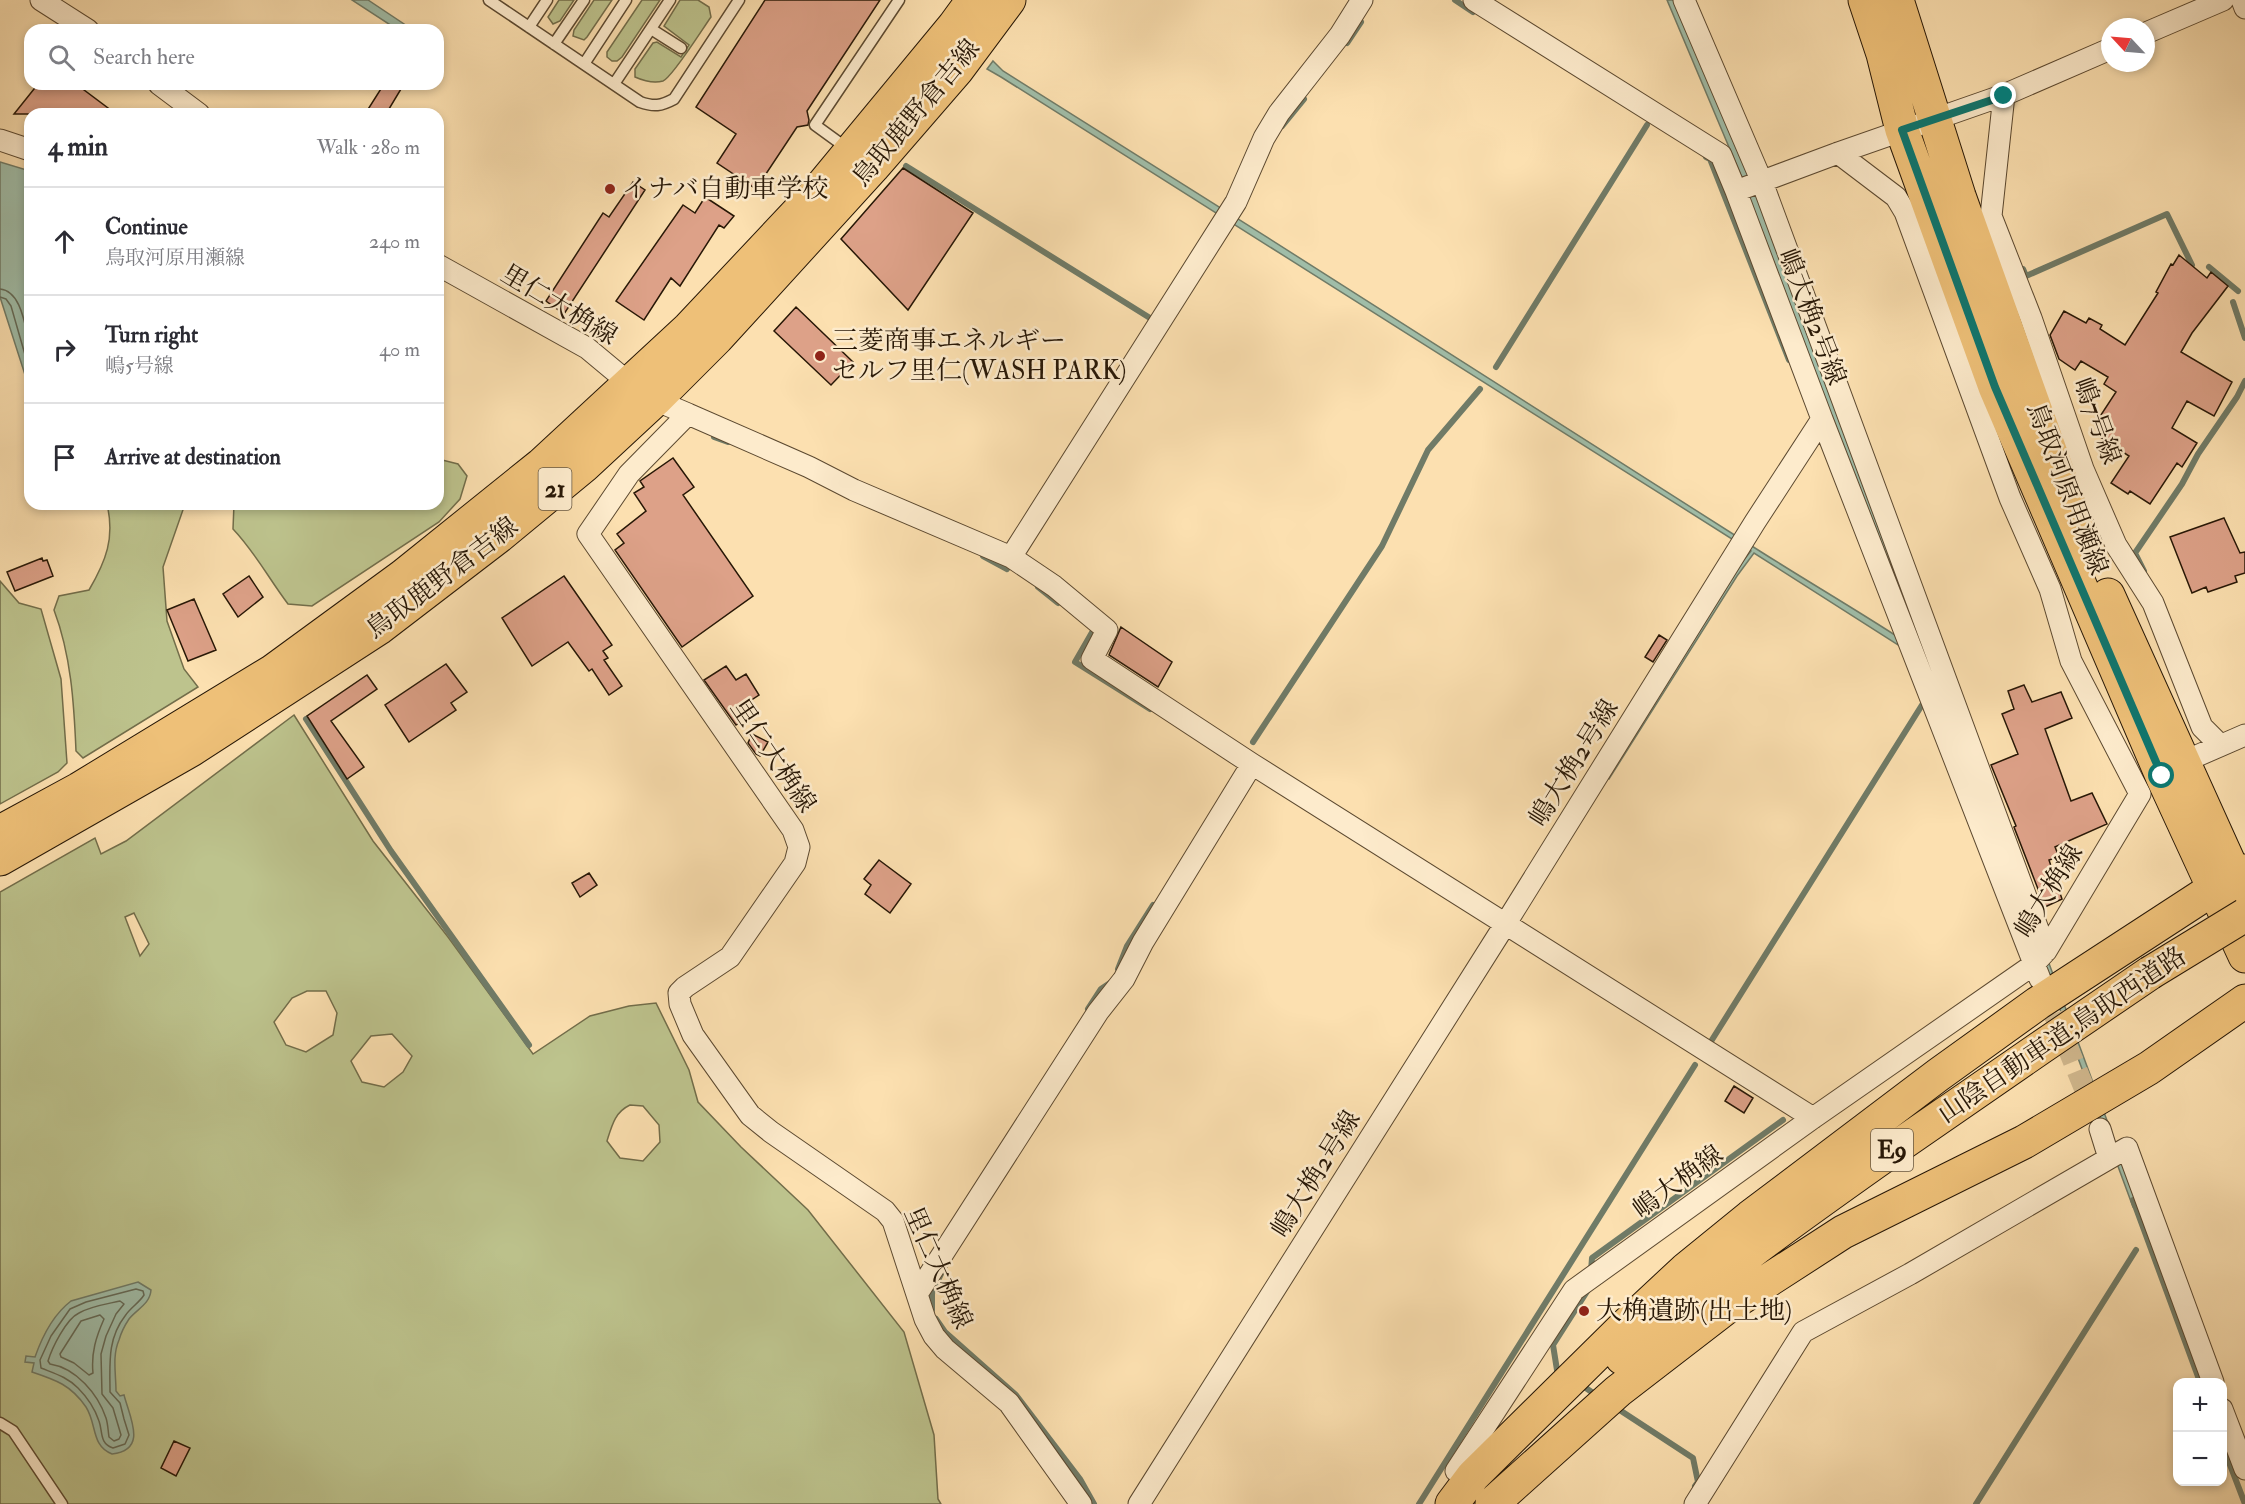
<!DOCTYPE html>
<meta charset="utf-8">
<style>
body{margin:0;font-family:"IM FELL Double Pica","Noto Serif JP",serif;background:#f2f2f3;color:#2b2b33}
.controls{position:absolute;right:18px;bottom:18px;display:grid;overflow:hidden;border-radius:12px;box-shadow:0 3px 9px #0003}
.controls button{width:54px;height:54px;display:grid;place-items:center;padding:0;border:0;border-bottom:2px solid #e1e1e2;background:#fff;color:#2b2b33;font:30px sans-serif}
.compass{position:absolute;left:2101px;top:18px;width:54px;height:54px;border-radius:50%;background:#fff;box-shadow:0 3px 9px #0003;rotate:296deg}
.stop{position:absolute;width:18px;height:18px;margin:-14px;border:4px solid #0f766e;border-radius:50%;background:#fff}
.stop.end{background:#0f766e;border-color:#fff;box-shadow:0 2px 6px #0008}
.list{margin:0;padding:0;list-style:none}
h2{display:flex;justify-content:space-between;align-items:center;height:78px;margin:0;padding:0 24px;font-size:26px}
h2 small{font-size:20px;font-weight:400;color:#7c7c81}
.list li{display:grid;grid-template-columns:39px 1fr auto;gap:18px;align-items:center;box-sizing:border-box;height:108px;padding:0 24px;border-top:2px solid #e1e1e2}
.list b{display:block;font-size:22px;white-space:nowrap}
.list p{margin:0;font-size:20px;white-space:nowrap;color:#7c7c81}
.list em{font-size:20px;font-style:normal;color:#7c7c81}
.icon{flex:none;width:33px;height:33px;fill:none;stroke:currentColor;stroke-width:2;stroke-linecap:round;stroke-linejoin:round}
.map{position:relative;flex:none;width:2245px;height:1504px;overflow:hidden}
.search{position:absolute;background:#fff;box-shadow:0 3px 9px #0003;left:24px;top:24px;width:420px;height:66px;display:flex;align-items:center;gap:15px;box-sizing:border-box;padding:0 21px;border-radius:18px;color:#7c7c81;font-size:22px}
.panel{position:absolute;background:#fff;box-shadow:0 3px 9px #0003;left:24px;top:108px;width:420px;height:402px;border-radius:18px}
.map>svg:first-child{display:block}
.green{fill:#bdc38d;stroke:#726d4a;stroke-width:1.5;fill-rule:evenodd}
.water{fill:#a0bda8;stroke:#707b67;stroke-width:1.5}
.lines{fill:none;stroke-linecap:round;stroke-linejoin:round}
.shore{stroke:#646a57;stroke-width:1.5}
.stream{stroke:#707b67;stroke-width:6}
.building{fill:#dda188;stroke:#271706;stroke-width:1.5}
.street-tunnel{stroke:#d1b88e;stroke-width:21;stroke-dasharray:21 10;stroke-linecap:butt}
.lane-casing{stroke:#5c4930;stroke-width:13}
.street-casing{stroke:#5c4930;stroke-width:23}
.primary-casing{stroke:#271706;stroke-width:35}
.highway-casing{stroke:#271706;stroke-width:35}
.lane{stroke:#fdebcc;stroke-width:10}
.street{stroke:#fdebcc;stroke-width:21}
.primary{stroke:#eec078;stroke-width:33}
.highway{stroke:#eec078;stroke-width:33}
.highway-bridge-casing{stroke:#271706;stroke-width:35;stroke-linecap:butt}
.highway-bridge{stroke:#eec078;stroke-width:33}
.route{stroke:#0f766e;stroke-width:8}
.poi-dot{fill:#8f2418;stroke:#fdebcc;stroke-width:2}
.labels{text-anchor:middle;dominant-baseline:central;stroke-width:5;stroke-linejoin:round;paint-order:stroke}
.shield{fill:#fdebcc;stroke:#675741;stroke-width:1.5}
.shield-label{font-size:24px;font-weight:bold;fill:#271706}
.street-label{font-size:26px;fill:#271706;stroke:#fdebcc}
.poi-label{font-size:26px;fill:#271706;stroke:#fdebcc;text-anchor:start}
</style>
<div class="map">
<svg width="2245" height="1504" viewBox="0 0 2245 1504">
<rect width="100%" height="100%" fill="#fce0b0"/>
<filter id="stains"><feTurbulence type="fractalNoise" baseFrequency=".00333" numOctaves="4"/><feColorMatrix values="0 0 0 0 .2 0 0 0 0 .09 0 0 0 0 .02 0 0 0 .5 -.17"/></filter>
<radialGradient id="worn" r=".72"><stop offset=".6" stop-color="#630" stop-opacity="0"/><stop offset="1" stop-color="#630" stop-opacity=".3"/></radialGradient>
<path class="green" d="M 559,0 L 574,0 L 560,21 L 553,24 L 548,17 Z
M 594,0 L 612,0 L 587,37 L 584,40 L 573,36 L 574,30 Z
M 642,0 L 660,0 L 622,57 L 617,61 L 612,61 L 607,57 L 607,52 Z
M 680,0 L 698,0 L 709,7 L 711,17 C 703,28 672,78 663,81 C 653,84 644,81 635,77 L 635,69 L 653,43 L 657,42 L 681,57 L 689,45 L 664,26 Z
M 438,448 L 438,459 L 458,464 L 467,476 L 460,499 L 439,522 L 312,606 L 288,604 C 269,579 255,552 233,529 L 234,504 L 438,504 Z
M 107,504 L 185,504 L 163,567 L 167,621 L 184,669 L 198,687 L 83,758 L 76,751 C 74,703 71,655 54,610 L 59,596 L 89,590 C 106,561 115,538 107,504 Z
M 0,581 L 19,603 L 41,609 L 61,679 L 67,763 L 58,772 L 0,804 Z
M 294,715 L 373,841 L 448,937 L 533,1054 L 590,1016 L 629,1006 L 656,1003 L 689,1070 L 698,1102 L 741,1147 L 808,1210 L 904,1332 L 934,1435 L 938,1499 L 941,1504 L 0,1504 L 0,892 L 95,838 L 101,854 L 126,841 ZM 134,913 L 149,944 L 140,956 L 125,917 ZM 307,991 L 326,991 L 337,1013 L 333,1035 L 306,1052 L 286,1045 L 274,1022 L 292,998 ZM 392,1034 L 412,1056 L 403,1072 L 384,1087 L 362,1082 L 351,1061 L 371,1036 ZM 630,1105 L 643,1106 L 659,1125 L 660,1142 L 643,1161 L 620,1158 L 607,1141 C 612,1125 615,1112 630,1105 Z"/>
<path class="water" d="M 352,0 L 368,0 L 413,30 L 398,30 Z
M 1667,0 L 1675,0 L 1749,175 L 2047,958 L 2139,1207 L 2133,1207 L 2044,966 L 1890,572 L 1742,178 Z
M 993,61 L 1003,71 C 1251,226 1498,384 1744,541 C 1795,574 1847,604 1898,637 L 1898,645 L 1754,553 L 1737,576 L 1609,779 L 1606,777 L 1735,571 L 1751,551 L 1001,77 L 987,69 Z
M 0,162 L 30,171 L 30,382 L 27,381 L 0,297 Z
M 138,1282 L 151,1290 C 150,1304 137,1309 129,1319 C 125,1325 121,1333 119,1340 C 112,1356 116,1374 116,1391 L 120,1396 L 124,1395 C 130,1418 148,1450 112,1454 C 91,1446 97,1424 86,1407 C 71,1385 56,1380 32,1372 L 34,1363 L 25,1362 L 26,1356 L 35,1357 C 42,1337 54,1314 71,1301 Z"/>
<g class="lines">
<path class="shore" d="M 0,289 C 22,291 25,328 30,345
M 0,297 L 6,299 L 11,306 L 30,372
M 136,1289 L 143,1291 L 144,1295 C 139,1303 130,1308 125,1316 C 107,1339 110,1365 110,1392 L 120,1403 L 124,1419 L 129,1435 L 125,1444 L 113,1448 C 99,1443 103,1432 99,1421 C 95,1409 87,1397 78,1388 C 67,1377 56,1374 41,1368 L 40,1360 L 51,1336 L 70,1309 L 86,1302 Z
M 120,1301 L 124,1304 L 116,1314 L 106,1336 L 101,1354 L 102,1394 L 113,1408 L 121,1435 L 119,1439 L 114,1441 L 109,1437 C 108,1431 108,1424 106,1418 C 98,1394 76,1368 50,1364 L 48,1361 C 52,1348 66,1319 79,1313 C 91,1306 107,1304 120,1301 Z
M 100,1315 L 104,1319 C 96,1337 91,1353 93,1373 L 89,1375 L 74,1363 L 61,1357 L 60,1354 L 81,1321 Z"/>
<path class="stream" d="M 1455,0 L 1473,12
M 1347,43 L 1361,22
M 1282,126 L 1304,99
M 1706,157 L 1710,159 L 1789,360
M 906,166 L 1150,318
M 2209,267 L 2238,291
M 2023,269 L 2026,276 L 2167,214 L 2192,265
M 2233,302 L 2245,338
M 1496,367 L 1647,125
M 714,437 L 728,442
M 983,556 L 1007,569
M 2144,571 L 2135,553 L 2182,484 L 2198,454 L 2237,397 L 2245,381
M 1038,587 L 1058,603
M 1091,627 L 1094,629 L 1075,662 L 1150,709
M 306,719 L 391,851 L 529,1045
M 1253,742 L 1382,546 L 1428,450 L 1480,389
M 1118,969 L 1127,946 L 1153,905
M 1088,1009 L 1101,989 L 1110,983
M 1710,1043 L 1922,705
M 2133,1200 L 2200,1382
M 1591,1271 L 1592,1258 L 1783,1120
M 932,1310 L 932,1293 L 941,1274
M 936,1319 L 945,1332 L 1016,1395 L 1080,1479 L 1094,1504
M 1564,1374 L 1557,1370 L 1553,1345 L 1588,1290
M 1580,1384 L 1599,1397
M 1615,1407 L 1693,1458 L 1698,1482 L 1695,1486
M 2222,1444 L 2245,1504
M 1419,1504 L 1695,1065
M 1976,1504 L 2136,1250"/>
</g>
<path class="building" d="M 765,0 L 880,0 L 807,111 L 809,120 L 808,125 L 797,127 L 756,189 L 717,163 L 736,134 L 696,107 Z
M 38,84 L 76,84 L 116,114 L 14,114 Z
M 384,84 L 404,84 L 386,114 L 365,114 Z
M 903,168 L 973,213 L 908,310 L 841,239 Z
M 633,182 L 645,190 L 564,314 L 546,301 L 603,213 L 609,217 Z
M 705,197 L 734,216 L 724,228 L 719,225 L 680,286 L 671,278 L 644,320 L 616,301 L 683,205 L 695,213 Z
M 2179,255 L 2207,278 L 2211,272 L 2228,286 L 2192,333 L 2181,352 L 2232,382 L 2214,416 L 2187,401 L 2172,428 L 2197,443 L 2182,467 L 2177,463 L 2150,504 L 2130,491 L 2128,494 L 2111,483 L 2129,456 L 2100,437 L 2107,427 L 2097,421 L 2116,392 L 2104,384 L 2108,377 L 2081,361 L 2075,370 L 2059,359 L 2050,335 L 2064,311 L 2086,323 L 2089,318 L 2102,325 L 2100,329 L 2125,345 L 2158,293 L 2156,292 L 2171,264 L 2173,265 Z
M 796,307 L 853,362 L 831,385 L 774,331 Z
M 673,458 L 694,487 L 683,495 L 753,596 L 682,647 L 615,550 L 624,543 L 617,534 L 646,511 L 634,493 L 644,487 L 640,481 Z
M 2224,518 L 2240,553 L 2245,552 L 2245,573 L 2235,576 L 2237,582 L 2208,592 L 2206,587 L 2192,593 L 2170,537 Z
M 42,558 L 43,561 L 47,560 L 53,576 L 15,591 L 7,572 Z
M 249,576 L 263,597 L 238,617 L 223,594 Z
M 564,576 L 612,645 L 603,651 L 608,658 L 604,660 L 622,686 L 609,695 L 592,669 L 589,671 L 568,642 L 532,666 L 502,618 Z
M 194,599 L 216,650 L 188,661 L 167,610 Z
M 1121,627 L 1172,662 L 1158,687 L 1109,655 Z
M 1659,635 L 1667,640 L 1653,662 L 1645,657 Z
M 446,664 L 467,692 L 451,703 L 456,710 L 409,742 L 385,705 Z
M 726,666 L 736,680 L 746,674 L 759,695 L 750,701 L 757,711 L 736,725 L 704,680 Z
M 367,675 L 377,689 L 331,721 L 364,767 L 347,779 L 307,716 Z
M 2024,685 L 2032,702 L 2061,692 L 2072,718 L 2045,729 L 2071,801 L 2092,793 L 2107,824 L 2055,847 L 2059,857 L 2049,860 L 2062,899 L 2045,907 L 2014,827 L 2016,826 L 1991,765 L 2018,754 L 2002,714 L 2014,709 L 2008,691 Z
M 752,734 L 768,742 L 760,756 L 756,754 L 748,743 Z
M 879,860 L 911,884 L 890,913 L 865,894 L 871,885 L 864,879 Z
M 589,873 L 597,885 L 580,897 L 572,883 Z
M 1734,1086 L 1753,1098 L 1744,1113 L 1725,1101 Z
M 174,1441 L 190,1448 L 176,1476 L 161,1468 Z"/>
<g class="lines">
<path class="street-tunnel" d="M 2042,985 L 2094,1112"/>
<defs>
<path id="lane" d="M 489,0 L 640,102 C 654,107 661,106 674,99 L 739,0
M 529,27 L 547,0
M 651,29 L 681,48
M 554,44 L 584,0
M 584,64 L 626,0
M 614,84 L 670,0
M 848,149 L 815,125 L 899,0
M 0,1423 L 13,1431 L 62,1504"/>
<path id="street" d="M 41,0 L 88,30
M 1474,0 L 1721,155 L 1736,191
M 1684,0 L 1762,182 L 2046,951
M 2242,0 L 2245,8
M 2146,33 L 2223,0
M 159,84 L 199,114
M 2004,95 L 1991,216 L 2031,318 L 2083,469 L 2116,545 L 2153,603 L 2202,727 L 2220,745
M 0,140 L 30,150
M 438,265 L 587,348 L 629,383 L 655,400 L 688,414 L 629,474 L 588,534 L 793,830 L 799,847 L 795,863 L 730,957 L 685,987 L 679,993 L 680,1004 L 693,1035 L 750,1115 L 771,1132 L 885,1211 L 893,1221 L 925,1319 L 934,1336 L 945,1349 L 1009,1403 L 1081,1504
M 688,414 L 809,467 L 854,490 L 1011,557 L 1054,586 L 1107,630 L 1092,659 L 1252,764 L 1813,1118
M 1822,419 L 2040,979
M 1011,557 L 1236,202 L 1264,138 L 1279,113 L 1340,35 L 1362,0
M 2183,762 L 2245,735
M 2100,1129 L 2109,1158
M 917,1294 L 1098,1012 L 1124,979 L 1143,942 L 1252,764
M 2222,1409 L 2245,1469
M 1456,1471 L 1574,1290 L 1813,1118 L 2033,965 L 2046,951 L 2140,794 L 2071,661 L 2050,589 L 2010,498 L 1905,212 L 1896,197 L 1838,153
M 1139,1504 L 1506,923 L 1755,522 L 1822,419 L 1736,191 L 1838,153 L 2004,95 L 2110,49
M 1695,1504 L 1803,1332 L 1910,1274 L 2127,1148 L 2213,1382"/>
<path id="primary" d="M 1865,0 L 1883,54 L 1902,130 L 1995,387 L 2162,776 L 2245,956
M 1897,0 L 1959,196 L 2078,529
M 2108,595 L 2245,898
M 0,832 L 79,789 L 273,671 L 403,576 L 541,465 L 689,328 L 816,193 L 954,26 L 973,0
M 0,859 L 191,750 L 379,628 L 499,536 L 585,465 L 655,400 L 717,338 L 873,167 L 957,70 L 1009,0"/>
<path id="highway" d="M 1622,1358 C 1702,1285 1792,1221 1881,1158 C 1970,1096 2060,1034 2150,973
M 1452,1504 L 1473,1476 L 1627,1324 L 1686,1269 L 1750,1217 L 1938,1075 L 2038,1003 L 2213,889 L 2245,871
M 1492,1504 L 1618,1391 L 1727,1307 L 1843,1232 L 2024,1142 L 2149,1068 L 2245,1001"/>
</defs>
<use href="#lane" class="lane-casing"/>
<use href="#street" class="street-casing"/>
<use href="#primary" class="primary-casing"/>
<use href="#highway" class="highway-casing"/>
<use href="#lane" class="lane"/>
<use href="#street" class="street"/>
<use href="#primary" class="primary"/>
<use href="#highway" class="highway"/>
<defs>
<path id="highway-bridge" d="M 2150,973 L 2245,915"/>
</defs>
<use href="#highway-bridge" class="highway-bridge-casing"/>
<use href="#highway-bridge" class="highway-bridge"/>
</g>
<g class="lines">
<path class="route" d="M 2004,96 L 1902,130 L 1995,387 L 2162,776"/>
</g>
<g class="poi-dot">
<circle cx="610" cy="189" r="6"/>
<circle cx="820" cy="356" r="6"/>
<circle cx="1584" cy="1311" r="6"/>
</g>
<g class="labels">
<g class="shield">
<rect x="538.5" y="468" width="33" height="42" rx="4.5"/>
<rect x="1871" y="1129" width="42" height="42" rx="4.5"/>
</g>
<g class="shield-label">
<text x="555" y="489">21</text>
<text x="1892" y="1150">E9</text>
</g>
<g class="street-label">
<text transform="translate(916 113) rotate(-50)">鳥取鹿野倉吉線</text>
<text transform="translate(559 305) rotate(31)">里仁大桷線</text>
<text transform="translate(1812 317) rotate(69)">嶋大桷2号線</text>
<text transform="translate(2097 421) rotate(70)">嶋7号線</text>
<text transform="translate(2067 489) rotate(69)">鳥取河原用瀬線</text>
<text transform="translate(442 578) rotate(-37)">鳥取鹿野倉吉線</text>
<text transform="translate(773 756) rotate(56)">里仁大桷線</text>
<text transform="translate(1574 763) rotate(-58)">嶋大桷2号線</text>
<text transform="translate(2049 891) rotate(-58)">嶋大桷線</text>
<text transform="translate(2062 1035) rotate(-34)">山陰自動車道;鳥取西道路</text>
<text transform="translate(1316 1174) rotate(-58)">嶋大桷2号線</text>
<text transform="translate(1678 1182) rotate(-36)">嶋大桷線</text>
<text transform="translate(938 1268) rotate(66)">里仁大桷線</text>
</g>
<g class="poi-label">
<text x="622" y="189">イナバ自動車学校</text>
<text x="832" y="341">三菱商事エネルギー<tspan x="832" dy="30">セルフ里仁(WASH PARK)</tspan></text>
<text x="1596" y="1311">大桷遺跡(出土地)</text>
</g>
</g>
<rect width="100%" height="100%" filter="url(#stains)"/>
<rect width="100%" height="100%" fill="url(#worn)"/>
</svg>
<div class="controls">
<button>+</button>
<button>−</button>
</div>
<svg class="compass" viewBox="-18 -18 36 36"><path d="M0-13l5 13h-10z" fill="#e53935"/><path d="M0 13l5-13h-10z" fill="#7c7c81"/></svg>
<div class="stop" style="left:2162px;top:776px"></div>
<div class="stop end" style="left:2004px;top:96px"></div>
<div class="search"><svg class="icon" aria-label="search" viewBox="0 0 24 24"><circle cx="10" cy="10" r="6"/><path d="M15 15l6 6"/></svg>Search here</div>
<section class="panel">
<h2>4 min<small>Walk · 280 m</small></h2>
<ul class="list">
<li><svg class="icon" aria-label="ahead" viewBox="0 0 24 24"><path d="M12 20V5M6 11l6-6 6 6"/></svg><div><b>Continue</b><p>鳥取河原用瀬線</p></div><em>240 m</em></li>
<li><svg class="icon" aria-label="right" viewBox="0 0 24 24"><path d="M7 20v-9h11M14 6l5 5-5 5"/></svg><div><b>Turn right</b><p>嶋5号線</p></div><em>40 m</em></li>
<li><svg class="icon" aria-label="arrive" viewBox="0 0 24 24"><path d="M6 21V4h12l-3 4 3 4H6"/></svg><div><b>Arrive at destination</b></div></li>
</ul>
</section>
</div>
